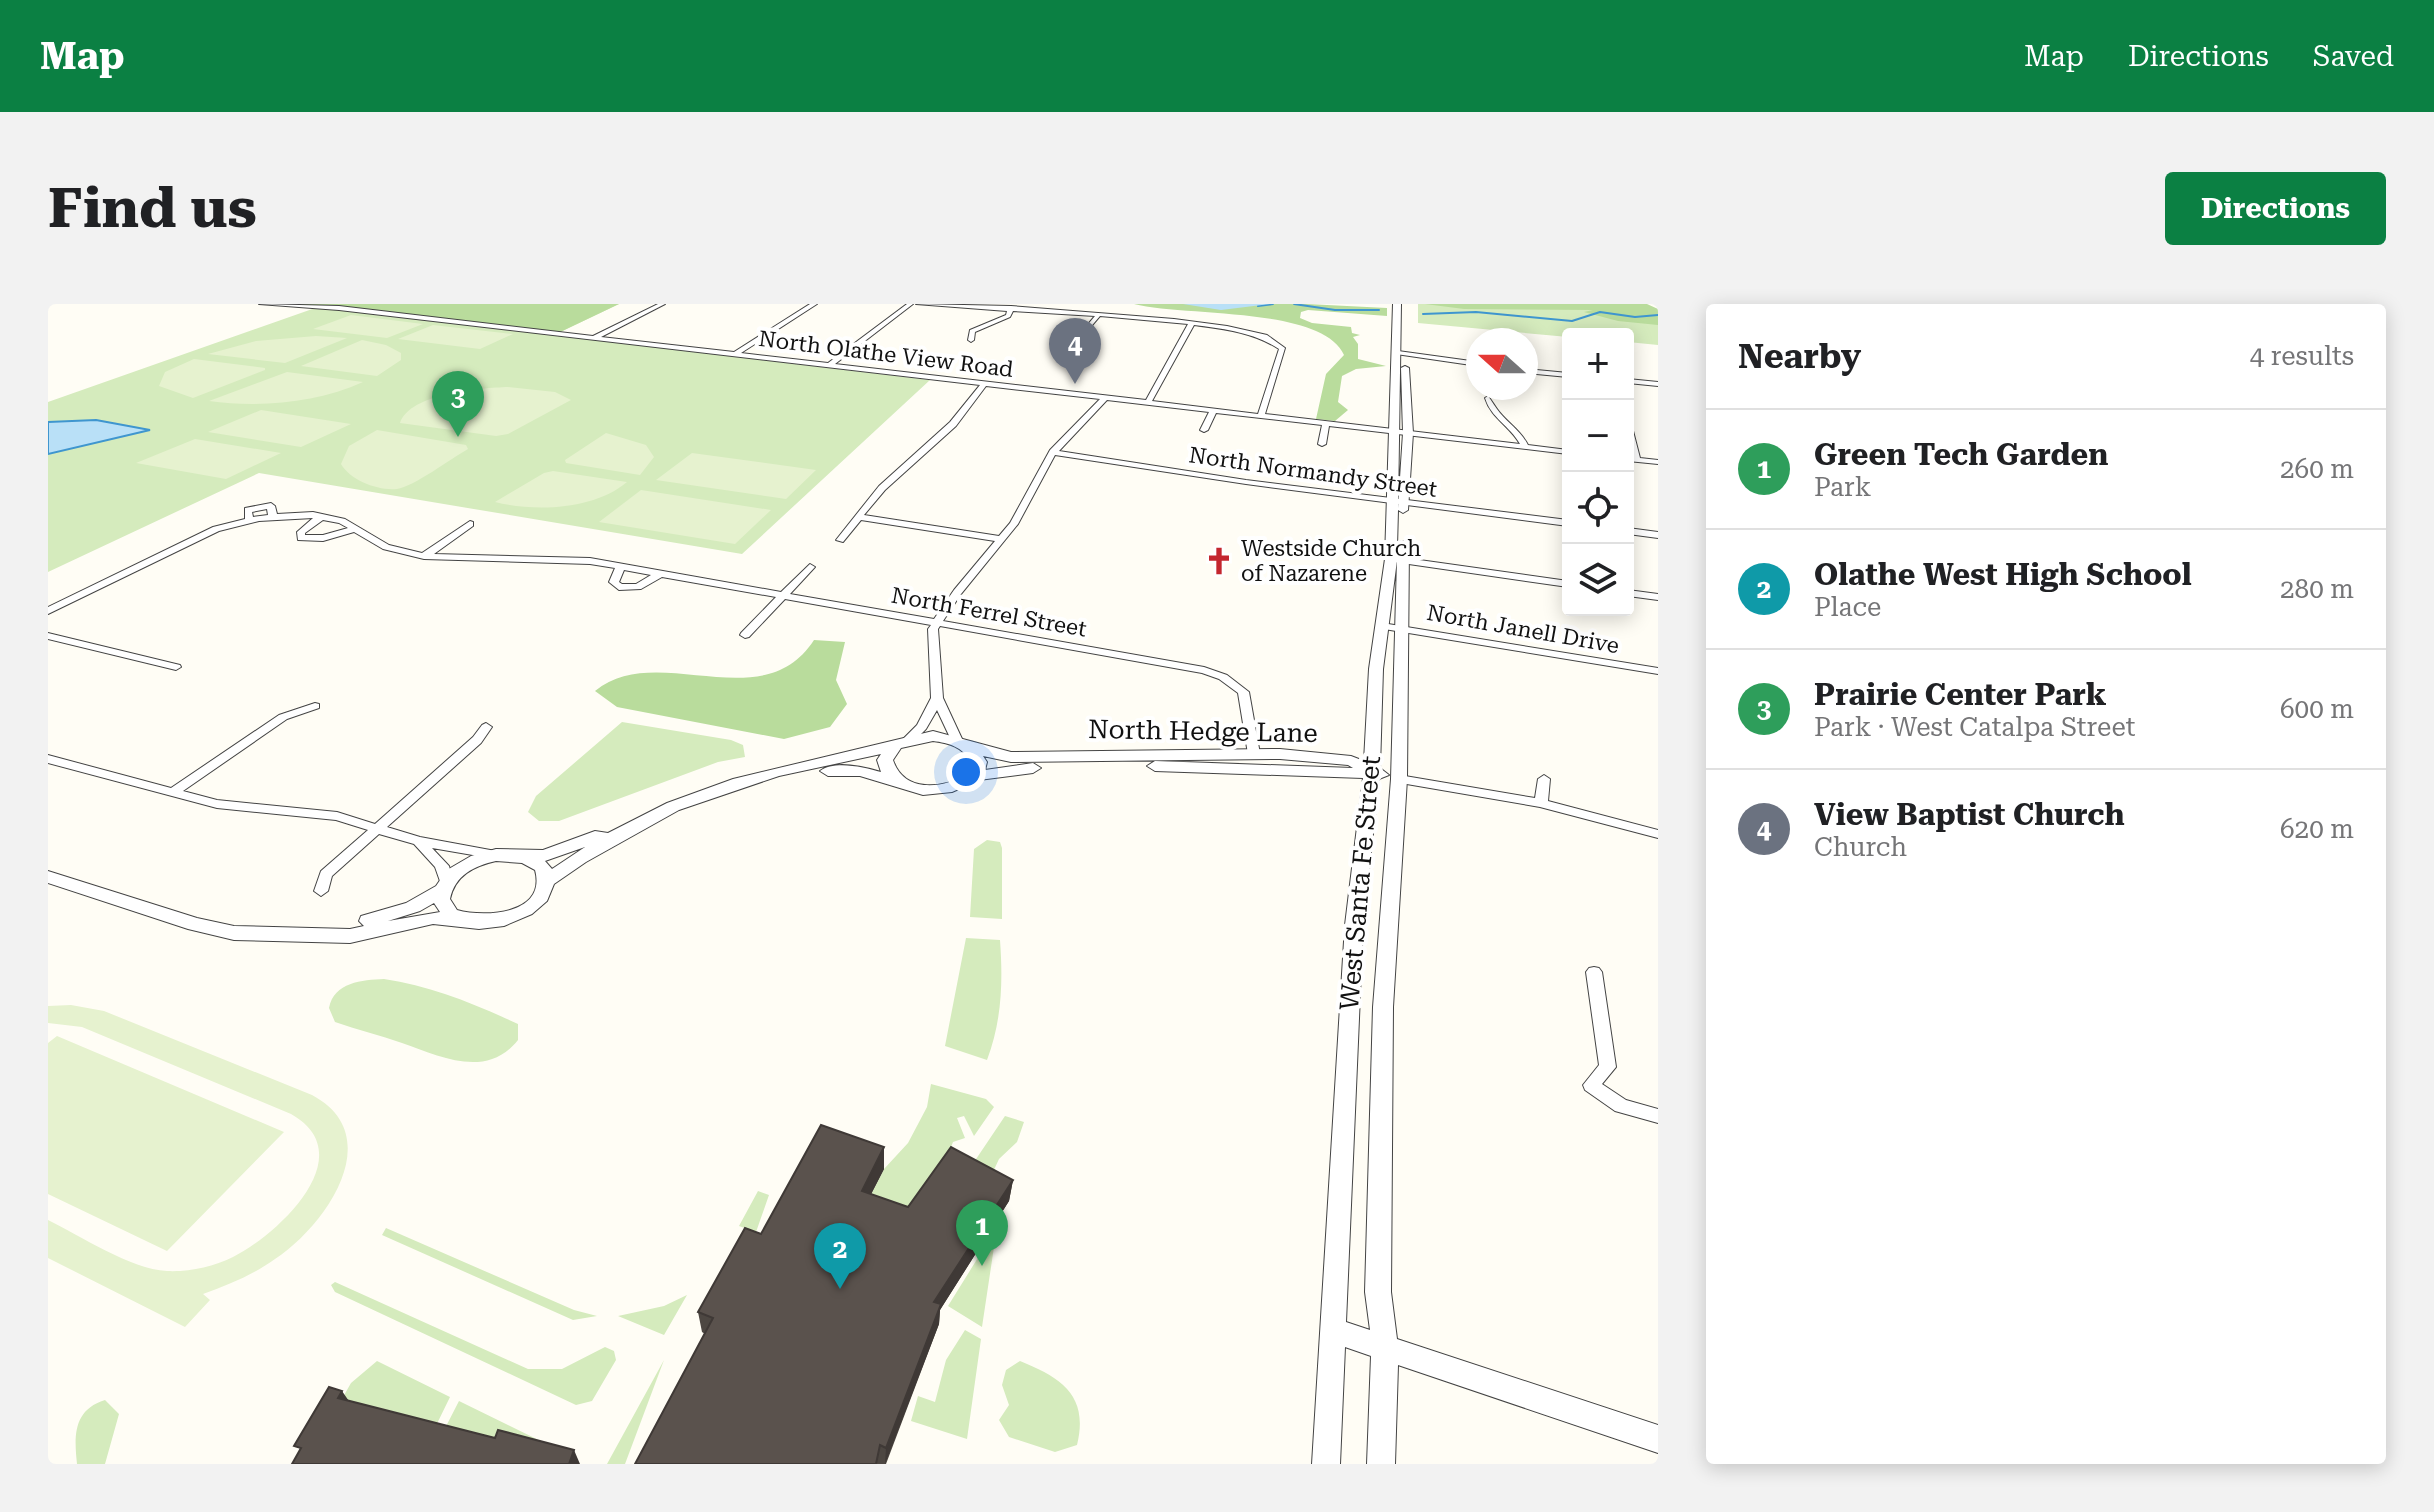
<!DOCTYPE html>
<meta charset="utf-8">
<style>
body{margin:0;font-family:"Roboto Serif",serif;background:#f2f2f2;color:#202124}
.controls{position:absolute;right:24px;top:24px;display:grid;overflow:hidden;border-radius:8px;box-shadow:0 4px 20px #0003}
.controls button{width:72px;height:72px;display:grid;place-items:center;padding:0;border:0;border-bottom:2px solid #e0e0e0;background:#fff;color:#202124;font:40px sans-serif}
.compass{position:absolute;left:1418px;top:24px;width:72px;height:72px;border-radius:50%;background:#fff;box-shadow:0 4px 20px #0003;rotate:291deg}
.you{position:absolute;left:918px;top:468px;width:28px;height:28px;margin:-20px;border:6px solid #fff;border-radius:50%;background:#1a73e8;box-shadow:0 0 0 12px #1a73e833}
.badge{display:grid;place-items:center;width:52px;height:52px;border-radius:50%;background:#0b8043;color:#fff;font-size:26px;font-weight:700}
.pin{position:absolute;translate:-50% -66px;filter:drop-shadow(0 2px 4px #0008)}
.pin::after{content:'';position:absolute;top:42px;width:28px;height:24px;background:inherit;clip-path:polygon(0 0,100% 0,50% 100%)}
.list{margin:0;padding:0;list-style:none}
h2{display:flex;justify-content:space-between;align-items:center;height:104px;margin:0;padding:0 32px;font-size:34px}
h2 small{font-size:26px;font-weight:400;color:#757577}
.list li{display:grid;grid-template-columns:52px 1fr auto;gap:24px;align-items:center;box-sizing:border-box;height:120px;padding:0 32px;border-top:2px solid #e0e0e0}
.list b{display:block;font-size:30px;white-space:nowrap}
.list p{margin:0;font-size:26px;white-space:nowrap;color:#757577}
.list em{font-size:26px;font-style:normal;color:#757577}
.icon{flex:none;width:44px;height:44px;fill:none;stroke:currentColor;stroke-width:2;stroke-linecap:round;stroke-linejoin:round}
.map{position:relative;flex:none;width:1610px;height:1160px;overflow:hidden;border-radius:8px}
header{display:flex;align-items:center;gap:48px;box-sizing:border-box;height:112px;padding:0 40px;background:#0b8043;color:#fff}
header strong{font-size:38px}
nav{display:flex;gap:44px;margin-inline-start:auto;font-size:28px}
.intro{display:flex;align-items:center;justify-content:space-between;box-sizing:border-box;height:192px;padding:0 48px}
h1{margin:0;font-size:56px}
.button{padding:20px 36px;border-radius:8px;background:#0b8043;color:#fff;font-size:28px;font-weight:700}
main{display:flex;gap:48px;padding:0 48px}
aside{flex:1;background:#fff;border-radius:8px;box-shadow:0 4px 20px #0003}
.map>svg:first-child{display:block}
.green{fill:#d5ebbd}
.forest{fill:#b9dc9c}
.pitch{fill:#e6f2cf}
.water{fill:#b9e0f7;stroke:#3f96cf;stroke-width:2}
.lines{fill:none;stroke-linecap:round;stroke-linejoin:round}
.stream{stroke:#3f96cf;stroke-width:2}
.river{fill:#b9e0f7;fill-rule:evenodd}
.minor-casing{stroke:#444;stroke-width:2}
.tertiary-casing{stroke:#444;stroke-width:2}
.minor{fill:#fff;fill-rule:evenodd}
.tertiary{fill:#fff;fill-rule:evenodd}
.wall{fill:#4d4742}
.shaded-wall{fill:#3f3936}
.building{fill:#5a524d;stroke:#3f3936;stroke-width:2}
.labels{text-anchor:middle;dominant-baseline:central;stroke-width:8;stroke-linejoin:round;paint-order:stroke}
.far-street-label{font-size:22px;fill:#111;stroke:#fff}
.far-poi-label{font-size:22px;fill:#111;stroke:#fff;text-anchor:start}
.street-label{font-size:26px;fill:#111;stroke:#fff}
</style>
<header>
<strong>Map</strong>
<nav><a>Map</a><a>Directions</a><a>Saved</a></nav>
</header>
<div class="intro"><h1>Find us</h1><a class="button">Directions</a></div>
<main>
<div class="map">
<svg width="1610" height="1160" viewBox="0 0 1610 1160">
<rect width="100%" height="100%" fill="#fffdf5"/>
<path class="green" d="M 247,0 L 571,0 L 506,31 L 882,76 L 694,250 L 211,169 L 0,268 L 0,98 L 270,3 Z
M 1370,0 L 1534,0 L 1610,6 L 1610,41 L 1580,38 L 1580,30 L 1520,30 L 1520,33 L 1370,19 Z
M 574,418 L 683,436 L 695,441 L 697,453 L 670,458 L 511,517 L 491,517 L 480,508 L 488,492 Z
M 939,536 L 952,538 L 954,544 L 954,615 L 922,613 L 926,545 Z
M 918,634 L 952,636 C 955,678 954,716 939,756 L 897,742 Z
M 336,675 C 383,682 427,700 470,720 L 470,736 C 438,776 392,752 354,739 C 332,731 309,726 287,718 L 281,704 C 286,678 314,676 336,675 Z
M 883,780 L 938,795 L 946,803 L 926,832 L 916,812 L 909,814 L 917,834 L 905,838 L 895,864 L 854,923 L 814,908 L 836,865 L 860,839 L 879,803 Z
M 957,812 L 976,818 L 969,838 L 951,855 L 944,870 L 920,867 Z
M 710,887 L 721,891 L 708,928 L 691,922 Z
M 949,923 L 934,1023 L 900,1002 Z
M 338,924 L 526,1006 L 549,1012 L 525,1016 L 334,931 Z
M 287,978 L 480,1065 L 514,1065 L 557,1043 L 566,1047 L 568,1056 L 544,1097 L 528,1101 L 287,988 L 283,981 Z
M 639,991 L 616,1031 L 570,1012 L 616,1002 Z
M 917,1026 L 933,1035 L 919,1135 L 863,1117 L 870,1092 L 887,1098 L 898,1056 Z
M 616,1056 L 577,1160 L 559,1160 Z
M 329,1057 L 402,1093 L 382,1134 L 257,1160 L 303,1079 Z
M 972,1057 C 1014,1074 1041,1092 1029,1141 L 1007,1148 L 961,1133 L 951,1116 L 961,1101 L 954,1081 L 958,1066 Z
M 57,1096 L 71,1110 L 57,1160 L 29,1160 C 26,1132 25,1106 57,1096 Z
M 411,1097 L 515,1148 L 391,1136 Z"/>
<path class="forest" d="M 252,0 L 571,0 L 508,30 Z
M 1086,0 L 1259,0 L 1339,4 L 1339,12 L 1260,6 L 1253,8 L 1252,14 L 1264,19 L 1303,23 L 1304,29 L 1312,31 L 1305,33 L 1310,40 L 1310,55 L 1338,62 L 1308,65 L 1294,72 L 1290,98 L 1300,106 L 1287,117 L 1268,115 L 1278,70 L 1296,51 C 1274,2 1136,13 1086,0 Z
M 1377,0 L 1599,0 L 1610,5 L 1610,21 L 1570,17 L 1536,8 L 1545,6 L 1416,5 Z
M 766,336 L 797,338 L 788,376 L 799,400 L 782,423 L 736,435 L 569,403 L 547,387 C 609,336 714,416 766,336 Z"/>
<path class="pitch" d="M 303,11 L 375,20 L 339,34 L 265,25 Z
M 385,21 L 465,30 L 432,45 L 350,35 Z
M 268,32 L 299,34 L 237,59 L 160,50 L 208,37 Z
M 314,36 L 338,41 L 353,49 L 353,56 L 329,72 L 253,62 Z
M 146,55 L 217,64 L 217,66 L 145,94 L 111,82 L 117,68 Z
M 239,68 L 315,78 C 269,99 211,104 161,97 Z
M 460,83 L 507,88 L 523,96 L 460,130 L 448,132 L 352,119 C 362,89 433,84 460,83 Z
M 213,106 L 303,120 L 253,143 L 160,128 Z
M 329,126 L 418,141 L 420,145 C 404,154 365,183 349,185 C 330,187 302,176 293,160 L 301,142 Z
M 558,129 L 598,141 L 606,153 L 592,171 L 518,159 L 517,156 Z
M 147,135 L 233,149 L 178,175 L 88,159 Z
M 644,149 L 768,166 L 738,195 L 608,176 Z
M 505,167 L 579,178 C 546,206 487,208 447,198 L 496,169 Z
M 593,186 L 723,206 L 687,240 L 551,218 Z
M 23,701 L 56,707 L 264,791 C 341,832 277,922 227,955 C 205,971 180,981 155,990 L 162,996 L 137,1023 L 0,954 L 0,916 C 33,932 82,965 119,967 C 141,968 165,963 185,953 C 229,931 316,851 243,810 L 34,723 L 0,719 L 0,702 Z
M 9,732 L 236,828 L 119,947 L 0,890 L 0,739 Z"/>
<path class="water" d="M 48,116 L 102,126 L 0,150 L 0,118 Z"/>
<g class="lines">
<path class="stream" d="M 1246,0 L 1287,6 L 1331,6
M 1210,2 L 1225,0
M 1375,10 L 1428,8 L 1524,17 L 1552,8 L 1587,13 L 1610,11"/>
<path class="river" d="M 1135,0 L 1222,0 L 1173,6 Z"/>
<defs>
<path id="minor" d="M 211,0 L 291,2 L 545,32 L 610,0 L 617,0 L 553,33 L 686,48 L 762,0 L 769,0 L 693,49 L 780,59 L 859,0 L 865,0 L 787,60 L 1098,96 L 1140,20 L 1052,12 L 1028,40 L 1025,38 L 1047,12 L 965,7 L 962,13 L 927,28 L 926,36 L 923,38 L 920,36 L 922,26 L 958,11 L 959,7 L 868,0 L 963,2 L 1126,15 L 1179,22 L 1219,31 L 1237,44 L 1217,110 L 1472,140 C 1462,122 1443,114 1437,94 L 1440,92 C 1444,97 1447,103 1452,109 C 1461,120 1473,127 1480,141 L 1520,146 L 1520,150 L 1281,122 L 1278,140 L 1274,142 L 1270,140 L 1274,121 L 1168,109 L 1160,126 L 1156,128 L 1152,126 L 1161,108 L 1059,96 L 1011,147 L 1198,176 L 1520,216 L 1520,222 L 1198,180 L 1007,151 L 970,220 L 913,290 L 895,317 L 1156,363 L 1179,371 L 1201,388 L 1212,450 L 1206,454 L 1200,450 L 1190,389 L 1171,375 L 1154,369 L 892,322 L 890,325 L 895,394 L 915,437 L 909,441 L 905,440 L 889,406 L 878,425 L 865,438 L 857,438 L 855,435 L 869,421 L 883,394 L 880,325 L 883,321 L 737,295 L 701,333 L 697,334 L 692,331 L 693,329 L 728,293 L 614,273 L 593,285 L 571,286 L 561,278 L 567,264 L 542,260 L 376,255 L 335,245 L 306,228 L 275,237 L 250,236 L 249,228 L 265,214 L 211,217 L 171,227 L 0,310 L 0,303 L 165,223 L 197,215 L 197,204 L 223,199 L 227,202 L 229,210 L 265,208 L 297,215 L 341,241 L 374,249 L 422,217 L 425,218 L 425,222 L 386,250 L 542,254 L 733,288 L 762,260 L 767,263 L 742,290 L 886,315 L 906,286 L 947,237 L 813,216 L 795,238 L 788,236 L 831,182 L 902,118 L 932,81 L 291,6 ZM 1146,21 C 1176,25 1205,28 1231,45 L 1210,110 L 1104,97 ZM 938,82 L 1052,95 L 1002,146 L 962,219 L 951,232 L 816,211 L 837,186 L 908,122 ZM 219,205 L 220,211 L 205,213 L 204,208 ZM 275,216 L 291,219 L 300,224 L 275,231 L 257,231 L 257,229 ZM 576,266 L 603,271 L 588,280 L 574,280 L 571,278 Z
M 1350,47 L 1430,58 L 1430,62 L 1348,50 Z
M 1478,65 L 1520,69 L 1520,73 L 1478,69 Z
M 1580,75 L 1610,78 L 1610,82 L 1580,79 Z
M 1580,121 L 1584,123 L 1592,154 L 1610,156 L 1610,160 L 1580,157 L 1580,153 L 1584,153 L 1580,137 Z
M 1580,224 L 1610,228 L 1610,234 L 1580,230 Z
M 1343,252 L 1520,277 L 1520,283 L 1340,257 L 1340,253 Z
M 1580,286 L 1610,290 L 1610,296 L 1580,292 Z
M 1334,319 L 1610,364 L 1610,370 L 1330,324 L 1330,320 Z
M 0,329 L 132,361 L 133,363 L 128,366 L 0,335 Z
M 267,399 L 271,400 L 271,404 L 239,415 L 135,487 L 169,496 L 289,508 L 327,520 L 425,433 L 434,421 L 438,419 L 444,423 L 433,439 L 339,523 L 372,533 L 453,548 L 455,551 L 453,554 L 448,555 L 384,544 L 401,562 L 405,577 L 398,582 L 393,580 L 387,563 L 366,540 L 331,530 L 284,572 L 280,587 L 273,592 L 266,587 L 273,567 L 320,526 L 288,516 L 169,504 L 0,459 L 0,451 L 123,484 L 231,411 Z
M 1351,471 L 1487,494 L 1490,475 L 1496,471 L 1502,475 L 1500,497 L 1610,526 L 1610,534 L 1492,503 L 1347,478 L 1345,475 Z
M 1546,663 L 1551,664 L 1554,668 L 1568,763 L 1554,780 L 1578,796 L 1610,805 L 1610,819 L 1567,807 L 1537,786 L 1535,781 L 1551,761 L 1538,668 L 1541,664 Z"/>
<path id="tertiary" d="M 1345,0 L 1353,0 L 1350,204 L 1355,129 L 1353,64 L 1357,62 L 1361,64 L 1365,129 L 1360,206 L 1355,209 L 1350,206 L 1349,243 L 1351,238 L 1355,237 L 1361,240 L 1359,475 L 1345,703 L 1343,988 L 1349,1035 L 1610,1121 L 1610,1149 L 1350,1061 L 1347,1160 L 1319,1160 L 1323,1052 L 1297,1043 L 1292,1160 L 1264,1160 L 1297,621 L 1315,474 L 1107,467 L 1099,462 L 1107,457 L 1305,464 L 1300,461 L 1232,455 L 963,458 L 935,452 L 939,458 L 937,466 L 985,459 L 993,464 L 985,469 L 931,476 L 904,488 L 875,491 L 812,472 L 780,472 L 772,467 C 786,456 816,463 833,468 L 829,456 L 833,450 L 731,472 L 631,506 L 538,558 L 506,580 L 499,597 L 484,610 L 456,622 L 431,625 L 385,620 L 302,639 L 186,636 L 140,625 L 0,579 L 0,567 L 149,614 L 186,622 L 302,625 L 316,622 L 311,617 L 313,612 L 358,599 L 388,582 L 399,566 L 423,552 L 448,545 L 495,546 L 547,527 L 560,529 L 619,499 L 685,475 L 885,427 L 963,448 L 1232,445 L 1303,452 L 1316,457 L 1321,365 L 1337,255 ZM 1349,256 L 1343,475 L 1325,703 L 1317,988 L 1322,1026 L 1298,1018 L 1315,621 L 1331,475 L 1341,471 L 1332,464 L 1335,365 ZM 885,437 C 901,439 915,443 923,458 L 920,470 C 894,485 856,489 845,456 L 853,444 ZM 537,543 L 504,565 L 497,557 ZM 448,557 L 474,559 L 487,566 C 499,610 438,614 409,606 L 402,595 C 407,571 426,562 448,557 ZM 386,599 L 392,608 L 340,617 L 372,607 Z"/>
</defs>
<use href="#minor" class="minor-casing"/>
<use href="#tertiary" class="tertiary-casing"/>
<use href="#minor" class="minor"/>
<use href="#tertiary" class="tertiary"/>
</g>
<path class="wall" d="M 836,843 L 836,865 L 823,890 L 860,903 L 965,876 L 961,897 L 892,1006 L 891,1020 L 838,1160 L 587,1160 L 657,1030 L 654,1028 L 650,1008 Z"/>
<path class="shaded-wall" d="M 836,843 L 836,865 L 814,908 L 814,887 Z
M 965,876 L 961,897 L 892,1006 L 891,1020 L 837,1160 L 838,1144 L 886,998 Z
M 294,1087 L 307,1106 L 290,1094 Z
M 526,1146 L 532,1160 L 521,1160 Z"/>
<path class="building" d="M 773,821 L 836,843 L 814,887 L 860,903 L 903,843 L 965,876 L 886,998 L 893,1000 L 838,1144 L 832,1141 L 828,1160 L 587,1160 L 665,1014 L 650,1008 L 697,924 L 713,930 Z
M 281,1083 L 294,1087 L 290,1094 L 447,1134 L 450,1126 L 526,1146 L 521,1160 L 244,1160 L 253,1144 L 246,1142 Z"/>
<defs>
<symbol id="church-bare" viewBox="-9 -9 18 18"><path d="M-1.2-6h2.4v3.5h3.3v2.4h-3.3V6h-2.4V-.1h-3.3v-2.4h3.3Z" fill="#c4262e" stroke="#fff" stroke-width="2.5" paint-order="stroke"/></symbol>
</defs>
<g fill-rule="evenodd">
<use href="#church-bare" x="1151" y="237" width="40" height="40"/>
</g>
<g class="labels">
<g class="far-street-label">
<text transform="translate(838 50) rotate(7)">North Olathe View Road</text>
<text transform="translate(1265 168) rotate(8)">North Normandy Street</text>
<text transform="translate(941 308) rotate(10)">North Ferrel Street</text>
<text transform="translate(1475 325) rotate(10)">North Janell Drive</text>
</g>
<g class="far-poi-label">
<text x="1193" y="244">Westside Church<tspan x="1193" dy="25">of Nazarene</tspan></text>
</g>
<g class="street-label">
<text transform="translate(1155 427) rotate(1)">North Hedge Lane</text>
<text transform="translate(1312 579) rotate(-85)">West Santa Fe Street</text>
</g>
</g>
</svg>
<div class="controls">
<button>+</button>
<button>−</button>
<button><svg class="icon" aria-label="locate" viewBox="0 0 24 24"><circle cx="12" cy="12" r="6"/><path d="M12 2v4M12 18v4M2 12h4M18 12h4"/></svg></button>
<button><svg class="icon" aria-label="layers" viewBox="0 0 24 24"><path d="M12 4l9 5-9 5-9-5zM3 14l9 5 9-5"/></svg></button>
</div>
<svg class="compass" viewBox="-18 -18 36 36"><path d="M0-13l5 13h-10z" fill="#e53935"/><path d="M0 13l5-13h-10z" fill="#757577"/></svg>
<div class="you"></div>
<div class="pin badge" style="left:934px;top:962px;background:#2e9e5b">1</div>
<div class="pin badge" style="left:792px;top:985px;background:#0f9aa8">2</div>
<div class="pin badge" style="left:410px;top:133px;background:#2e9e5b">3</div>
<div class="pin badge" style="left:1027px;top:80px;background:#6b7280">4</div>
</div>
<aside>
<h2>Nearby<small>4 results</small></h2>
<ul class="list">
<li><span class="badge" style="background:#2e9e5b">1</span><div><b>Green Tech Garden</b><p>Park</p></div><em>260 m</em></li>
<li><span class="badge" style="background:#0f9aa8">2</span><div><b>Olathe West High School</b><p>Place</p></div><em>280 m</em></li>
<li><span class="badge" style="background:#2e9e5b">3</span><div><b>Prairie Center Park</b><p>Park · West Catalpa Street</p></div><em>600 m</em></li>
<li><span class="badge" style="background:#6b7280">4</span><div><b>View Baptist Church</b><p>Church</p></div><em>620 m</em></li>
</ul>
</aside>
</main>
